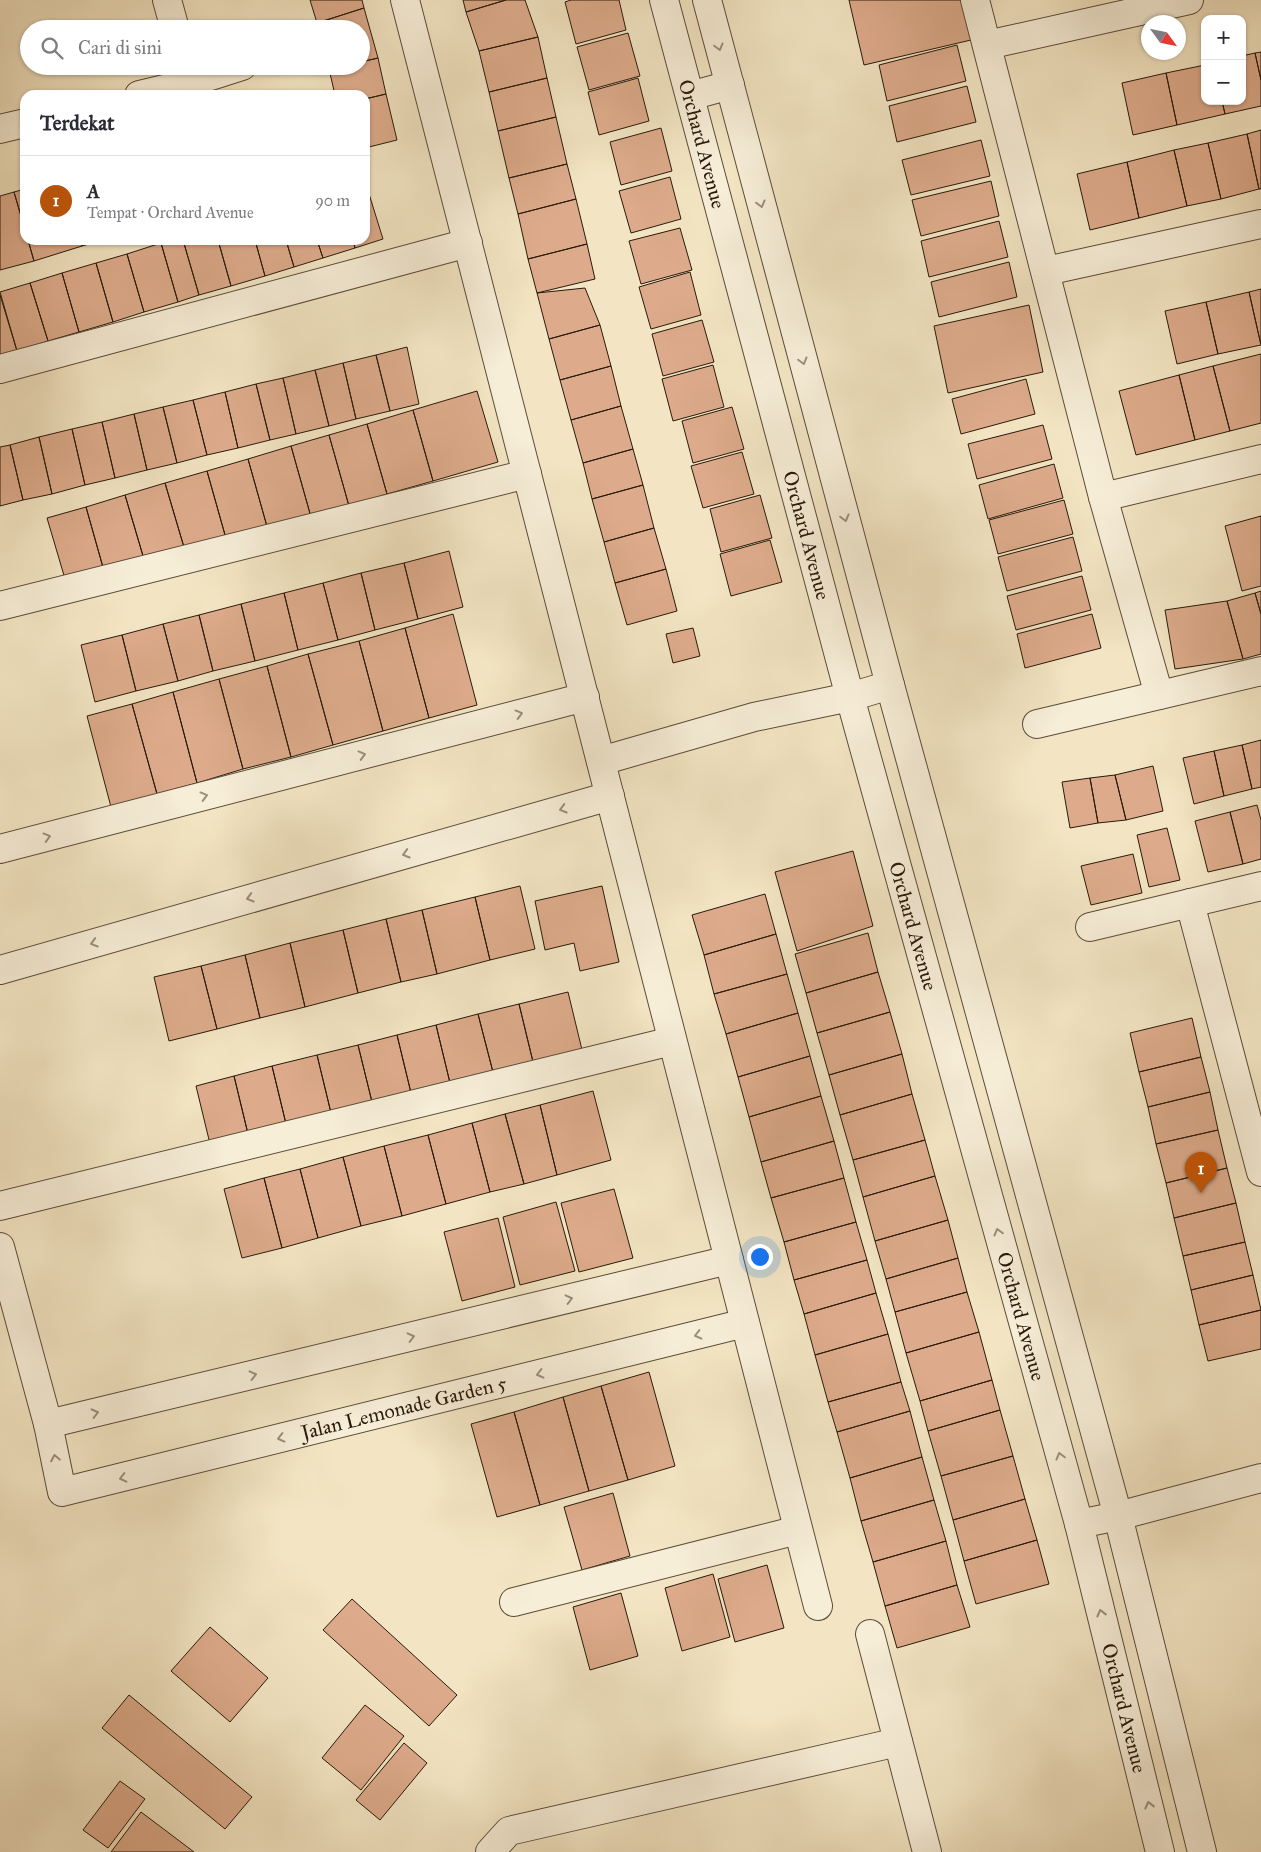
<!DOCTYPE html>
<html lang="id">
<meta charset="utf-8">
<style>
body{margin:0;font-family:"IM FELL Great Primer",serif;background:#f2f2f3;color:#2b2b33}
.controls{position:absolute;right:15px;top:15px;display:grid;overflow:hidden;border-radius:10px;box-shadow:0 1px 4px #0004}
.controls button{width:45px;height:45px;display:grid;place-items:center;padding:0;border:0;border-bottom:1px solid #e1e1e2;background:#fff;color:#2b2b33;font:25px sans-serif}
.compass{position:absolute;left:1141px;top:15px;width:45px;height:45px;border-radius:50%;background:#fff;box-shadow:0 1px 4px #0004;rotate:123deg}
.you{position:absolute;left:759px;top:1256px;width:18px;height:18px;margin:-12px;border:4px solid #fff;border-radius:50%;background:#1a73e8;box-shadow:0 0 0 8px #1a73e833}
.badge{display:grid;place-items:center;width:32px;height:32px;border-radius:50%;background:#b45309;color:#fff;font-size:16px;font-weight:700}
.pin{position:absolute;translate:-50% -41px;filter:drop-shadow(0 1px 2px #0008)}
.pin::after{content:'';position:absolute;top:26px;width:18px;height:15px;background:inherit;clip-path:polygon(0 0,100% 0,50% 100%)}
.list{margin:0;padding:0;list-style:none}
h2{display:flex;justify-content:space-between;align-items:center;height:65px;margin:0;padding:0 20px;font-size:21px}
h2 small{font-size:16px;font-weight:400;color:#7c7c81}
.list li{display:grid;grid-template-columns:32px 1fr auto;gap:15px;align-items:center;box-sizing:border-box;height:90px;padding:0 20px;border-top:1px solid #e1e1e2}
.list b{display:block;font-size:19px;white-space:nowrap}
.list p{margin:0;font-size:16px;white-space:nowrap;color:#7c7c81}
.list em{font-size:16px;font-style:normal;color:#7c7c81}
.icon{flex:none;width:28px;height:28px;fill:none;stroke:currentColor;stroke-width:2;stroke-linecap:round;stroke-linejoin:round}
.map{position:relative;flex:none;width:1261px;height:1852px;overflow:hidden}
.search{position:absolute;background:#fff;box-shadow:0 1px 4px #0004;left:20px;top:20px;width:350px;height:55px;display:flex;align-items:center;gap:12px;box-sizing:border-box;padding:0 18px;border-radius:28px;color:#7c7c81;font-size:19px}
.panel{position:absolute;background:#fff;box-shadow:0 1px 4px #0004;left:20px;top:90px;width:350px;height:155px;border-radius:15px}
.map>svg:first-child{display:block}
.building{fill:#ddab8b;stroke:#28190b}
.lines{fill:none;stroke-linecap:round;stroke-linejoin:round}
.minor-casing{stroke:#5b4c39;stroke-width:30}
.tertiary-casing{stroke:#5b4c39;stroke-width:30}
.minor{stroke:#f7eed8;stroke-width:28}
.tertiary{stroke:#f7eed8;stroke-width:28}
.oneway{stroke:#9a8e7c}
.labels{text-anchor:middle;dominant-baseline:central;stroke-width:4.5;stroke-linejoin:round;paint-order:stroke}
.street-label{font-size:20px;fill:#28190b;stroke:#f7eed8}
</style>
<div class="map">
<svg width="1261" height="1852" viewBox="0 0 1261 1852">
<rect width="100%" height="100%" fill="#f3e5c3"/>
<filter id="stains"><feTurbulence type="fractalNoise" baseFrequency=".004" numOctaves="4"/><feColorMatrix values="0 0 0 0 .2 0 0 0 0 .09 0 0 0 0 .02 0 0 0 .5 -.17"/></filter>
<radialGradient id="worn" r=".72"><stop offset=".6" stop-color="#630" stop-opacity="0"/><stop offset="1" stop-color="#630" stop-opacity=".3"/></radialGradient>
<path class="building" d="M 310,0 L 362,0 L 364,8 L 317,23 Z
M 463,0 L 506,0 L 466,12 Z
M 506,0 L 525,0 L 538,37 L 479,51 L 466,12 Z
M 571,0 L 619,0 L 626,30 L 576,44 L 565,2 Z
M 849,0 L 962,0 L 971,40 L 864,65 Z
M 364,8 L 378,58 L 361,62 L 361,29 L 319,29 L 317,23 Z
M 628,33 L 640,76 L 589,90 L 577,47 Z
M 538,37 L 547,78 L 489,92 L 479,51 Z
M 957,45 L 966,81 L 887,101 L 879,65 Z
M 1261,52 L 1261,80 L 1255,53 Z
M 1255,53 L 1261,80 L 1261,106 L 1225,114 L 1222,101 L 1242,101 L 1242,56 Z
M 378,58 L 386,94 L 365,99 L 365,95 L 335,95 L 329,69 L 343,66 L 361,66 L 361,62 Z
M 1205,65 L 1205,101 L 1222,101 L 1225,114 L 1177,125 L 1166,73 Z
M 1166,73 L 1177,125 L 1133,135 L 1122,83 Z
M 547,78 L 556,117 L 498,131 L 489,92 Z
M 638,78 L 649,121 L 599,135 L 588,92 Z
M 967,86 L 976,122 L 897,142 L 889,106 Z
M 386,94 L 397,140 L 365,148 L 365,99 Z
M 556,117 L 567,164 L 509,178 L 498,131 Z
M 661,128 L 672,171 L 621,185 L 610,142 Z
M 1261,130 L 1261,189 L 1259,189 L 1247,134 Z
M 1247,134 L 1259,189 L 1221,199 L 1208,143 Z
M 981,140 L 990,176 L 911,195 L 902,160 Z
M 1208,143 L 1221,199 L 1187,206 L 1174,150 Z
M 1174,150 L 1187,206 L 1139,218 L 1127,162 Z
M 1127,162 L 1139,218 L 1090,230 L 1077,174 Z
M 567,164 L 576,199 L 518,214 L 509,178 Z
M 670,177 L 681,219 L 631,233 L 619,191 Z
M 365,181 L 383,239 L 355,248 L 353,240 L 365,240 Z
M 991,181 L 999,216 L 921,236 L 912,200 Z
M 25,189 L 25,230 L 14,192 Z
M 14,192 L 25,230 L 25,240 L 28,240 L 34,261 L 0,270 L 0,196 Z
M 576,199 L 587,244 L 528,259 L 518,214 Z
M 999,221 L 1008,257 L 929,277 L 921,241 Z
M 680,228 L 692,270 L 641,284 L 629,241 Z
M 28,240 L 80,240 L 82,246 L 34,261 Z
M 80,240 L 104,240 L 82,246 Z
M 171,240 L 183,240 L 199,295 L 178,302 L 161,243 Z
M 183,240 L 218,240 L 231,286 L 199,295 Z
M 218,240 L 255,240 L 265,276 L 231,286 Z
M 255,240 L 286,240 L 294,267 L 265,276 Z
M 286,240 L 317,240 L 323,258 L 294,267 Z
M 317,240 L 353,240 L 355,248 L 323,258 Z
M 161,243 L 178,302 L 144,312 L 127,254 Z
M 587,244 L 595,279 L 537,293 L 528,259 Z
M 127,254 L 144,312 L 113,322 L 96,263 Z
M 1009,262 L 1017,297 L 939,317 L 931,282 Z
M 96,263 L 113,322 L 79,332 L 62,273 Z
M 690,272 L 701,315 L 651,329 L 639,287 Z
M 62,273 L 79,332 L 48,341 L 30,283 Z
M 30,283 L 48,341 L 17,351 L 0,292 Z
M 585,288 L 600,325 L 549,339 L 537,293 Z
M 1261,289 L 1261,345 L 1249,292 Z
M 1249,292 L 1261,345 L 1218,354 L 1206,302 Z
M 0,295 L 17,351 L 0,356 Z
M 1206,302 L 1218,354 L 1177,364 L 1165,311 Z
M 1029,305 L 1043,372 L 948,393 L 934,326 Z
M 702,320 L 714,362 L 663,376 L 652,334 Z
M 600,325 L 611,366 L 560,380 L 549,339 Z
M 407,347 L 419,404 L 390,411 L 376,355 Z
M 1261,354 L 1261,423 L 1230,431 L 1213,366 Z
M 376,355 L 390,411 L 356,419 L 343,363 Z
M 343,363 L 356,419 L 329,426 L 315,370 Z
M 713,365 L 724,407 L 673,421 L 662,379 Z
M 611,366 L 621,406 L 571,420 L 560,380 Z
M 1213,366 L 1230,431 L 1195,440 L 1179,375 Z
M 315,370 L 329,426 L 296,434 L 283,378 Z
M 1179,375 L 1195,440 L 1136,455 L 1119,391 Z
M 283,378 L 296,434 L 270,440 L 256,384 Z
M 1026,379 L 1035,414 L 961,434 L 952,399 Z
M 256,384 L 270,440 L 238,448 L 225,392 Z
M 477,391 L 498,462 L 433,481 L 413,410 Z
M 225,392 L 238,448 L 207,455 L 193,400 Z
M 193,400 L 207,455 L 177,463 L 163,407 Z
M 621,406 L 633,449 L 583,463 L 571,420 Z
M 163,407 L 177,463 L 147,470 L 134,414 Z
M 732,407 L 744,449 L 693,463 L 682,421 Z
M 413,410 L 433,481 L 387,494 L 367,424 Z
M 134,414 L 147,470 L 115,478 L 102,422 Z
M 102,422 L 115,478 L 85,485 L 72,429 Z
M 367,424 L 387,494 L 349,506 L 329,435 Z
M 1043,425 L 1052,459 L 977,479 L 968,444 Z
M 72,429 L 85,485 L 52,494 L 39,437 Z
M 329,435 L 349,506 L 311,517 L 291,446 Z
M 39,437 L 52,494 L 23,500 L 10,445 Z
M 10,445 L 23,500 L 0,506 L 0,447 Z
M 291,446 L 311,517 L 268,530 L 248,459 Z
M 633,449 L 643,485 L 592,499 L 583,463 Z
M 742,452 L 754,494 L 703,508 L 691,466 Z
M 248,459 L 268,530 L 227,542 L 207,471 Z
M 1054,464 L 1063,498 L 988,519 L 979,485 Z
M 207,471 L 227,542 L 186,554 L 165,483 Z
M 165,483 L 186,554 L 146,566 L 125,495 Z
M 643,485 L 654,528 L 604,542 L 592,499 Z
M 125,495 L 146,566 L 106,578 L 86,507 Z
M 760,495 L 772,538 L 721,552 L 710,509 Z
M 1064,500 L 1073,534 L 998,554 L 989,520 Z
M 86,507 L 106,578 L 68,589 L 47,518 Z
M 1261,516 L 1261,586 L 1242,591 L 1225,526 Z
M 654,528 L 666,569 L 615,583 L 604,542 Z
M 1073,537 L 1082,571 L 1007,591 L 998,557 Z
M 770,540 L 782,582 L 731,596 L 720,554 Z
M 449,551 L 463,607 L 418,619 L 404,563 Z
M 404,563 L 418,619 L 375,630 L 361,573 Z
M 666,569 L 677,611 L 627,625 L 615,583 Z
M 361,573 L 375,630 L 338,640 L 323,583 Z
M 1082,576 L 1091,610 L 1016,630 L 1007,596 Z
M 323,583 L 338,640 L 298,650 L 284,593 Z
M 1261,591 L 1261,614 L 1255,593 Z
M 284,593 L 298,650 L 255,661 L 241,604 Z
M 1255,593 L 1261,614 L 1261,654 L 1243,659 L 1227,601 Z
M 1227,601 L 1243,659 L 1175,669 L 1165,610 Z
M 241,604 L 255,661 L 213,671 L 199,615 Z
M 453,614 L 477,705 L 429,718 L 405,628 Z
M 1092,614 L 1101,648 L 1025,668 L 1017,634 Z
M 199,615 L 213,671 L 178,681 L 163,624 Z
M 163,624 L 178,681 L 136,691 L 122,635 Z
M 405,628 L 429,718 L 383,731 L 359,641 Z
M 693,628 L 700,656 L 673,663 L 666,634 Z
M 122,635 L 136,691 L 95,702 L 81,645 Z
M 359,641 L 383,731 L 333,745 L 308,654 Z
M 308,654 L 333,745 L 291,757 L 267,666 Z
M 267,666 L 291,757 L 243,769 L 219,679 Z
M 219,679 L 243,769 L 197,783 L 173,692 Z
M 173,692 L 197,783 L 157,794 L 132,704 Z
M 132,704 L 157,794 L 111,807 L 87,716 Z
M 1261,740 L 1261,787 L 1252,789 L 1242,745 Z
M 1242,745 L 1252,789 L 1224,796 L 1214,751 Z
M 1214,751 L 1224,796 L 1194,804 L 1183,758 Z
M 1153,766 L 1163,811 L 1126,820 L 1115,775 Z
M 1115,775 L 1126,820 L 1098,823 L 1090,778 Z
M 1090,778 L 1098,823 L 1070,828 L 1062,782 Z
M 1257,805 L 1261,820 L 1261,859 L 1243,864 L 1230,812 Z
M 1230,812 L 1243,864 L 1208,872 L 1195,821 Z
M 1167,828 L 1180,880 L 1149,887 L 1137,835 Z
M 853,851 L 873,926 L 797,951 L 775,872 Z
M 1133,854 L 1142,893 L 1091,905 L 1081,866 Z
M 520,886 L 535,949 L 490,960 L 475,897 Z
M 602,886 L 619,962 L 580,971 L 574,943 L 545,950 L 535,901 Z
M 765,894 L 776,934 L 704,955 L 692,915 Z
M 475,897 L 490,960 L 437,974 L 422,910 Z
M 422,910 L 437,974 L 401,982 L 386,919 Z
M 386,919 L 401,982 L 358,993 L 343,930 Z
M 343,930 L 358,993 L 305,1007 L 290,943 Z
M 868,933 L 878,972 L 806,993 L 795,954 Z
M 776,934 L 787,974 L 714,994 L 704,955 Z
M 290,943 L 305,1007 L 260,1018 L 245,955 Z
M 245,955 L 260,1018 L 217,1029 L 201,966 Z
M 201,966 L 217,1029 L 169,1041 L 154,977 Z
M 878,972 L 890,1012 L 817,1033 L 806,993 Z
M 787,974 L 798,1013 L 726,1034 L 714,994 Z
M 568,992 L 583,1054 L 534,1066 L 519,1004 Z
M 519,1004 L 534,1066 L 494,1076 L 478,1014 Z
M 890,1012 L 902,1054 L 829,1075 L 817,1033 Z
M 798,1013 L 810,1056 L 738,1077 L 726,1034 Z
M 478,1014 L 494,1076 L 451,1087 L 436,1025 Z
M 1192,1018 L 1201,1057 L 1139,1072 L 1130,1033 Z
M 436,1025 L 451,1087 L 412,1097 L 397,1035 Z
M 397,1035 L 412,1097 L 373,1106 L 358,1045 Z
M 358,1045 L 373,1106 L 332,1117 L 317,1055 Z
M 902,1054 L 912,1094 L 840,1115 L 829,1075 Z
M 317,1055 L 332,1117 L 287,1128 L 272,1066 Z
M 810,1056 L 821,1096 L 749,1117 L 738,1077 Z
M 1201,1057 L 1210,1092 L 1148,1107 L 1139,1072 Z
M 272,1066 L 287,1128 L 249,1138 L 234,1076 Z
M 234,1076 L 249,1138 L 211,1148 L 196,1086 Z
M 593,1091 L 611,1160 L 557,1175 L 540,1105 Z
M 1210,1092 L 1218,1130 L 1156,1144 L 1148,1107 Z
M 912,1094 L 925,1140 L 853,1160 L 840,1115 Z
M 821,1096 L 834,1141 L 761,1162 L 749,1117 Z
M 540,1105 L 557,1175 L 524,1184 L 505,1114 Z
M 505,1114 L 524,1184 L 490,1192 L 472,1123 Z
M 472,1123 L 490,1192 L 446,1204 L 428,1135 Z
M 1218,1130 L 1227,1168 L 1166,1183 L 1156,1144 Z
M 428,1135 L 446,1204 L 402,1216 L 384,1146 Z
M 925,1140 L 935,1176 L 863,1197 L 853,1160 Z
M 834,1141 L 844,1178 L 771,1198 L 761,1162 Z
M 384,1146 L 402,1216 L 361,1226 L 343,1157 Z
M 343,1157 L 361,1226 L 318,1238 L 300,1169 Z
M 1227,1168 L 1236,1203 L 1174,1218 L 1166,1183 Z
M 300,1169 L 318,1238 L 282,1248 L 264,1178 Z
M 935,1176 L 948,1220 L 875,1241 L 863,1197 Z
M 264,1178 L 282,1248 L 242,1258 L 224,1189 Z
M 844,1178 L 856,1222 L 784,1242 L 771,1198 Z
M 614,1189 L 633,1258 L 579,1272 L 561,1203 Z
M 556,1202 L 575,1271 L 520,1285 L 503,1217 Z
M 1236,1203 L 1245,1242 L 1183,1256 L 1174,1218 Z
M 498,1218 L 515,1287 L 462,1301 L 444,1232 Z
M 948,1220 L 958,1258 L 886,1279 L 875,1241 Z
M 856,1222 L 867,1260 L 794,1280 L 784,1242 Z
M 1245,1242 L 1253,1275 L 1191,1290 L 1183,1256 Z
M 958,1258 L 967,1292 L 895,1312 L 886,1279 Z
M 867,1260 L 876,1293 L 804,1314 L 794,1280 Z
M 1253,1275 L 1261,1310 L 1199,1325 L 1191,1290 Z
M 967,1292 L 979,1332 L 906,1353 L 895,1312 Z
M 876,1293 L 888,1334 L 815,1355 L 804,1314 Z
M 1261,1310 L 1261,1349 L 1208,1361 L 1199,1325 Z
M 979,1332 L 992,1380 L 920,1401 L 906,1353 Z
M 888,1334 L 901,1382 L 828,1402 L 815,1355 Z
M 649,1372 L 675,1466 L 628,1480 L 601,1386 Z
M 992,1380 L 1000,1410 L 928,1431 L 920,1401 Z
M 901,1382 L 910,1411 L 837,1432 L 828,1402 Z
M 601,1386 L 628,1480 L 589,1491 L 563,1397 Z
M 563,1397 L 589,1491 L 540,1505 L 514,1412 Z
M 1000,1410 L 1013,1456 L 941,1476 L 928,1431 Z
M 910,1411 L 922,1457 L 850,1478 L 837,1432 Z
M 514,1412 L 540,1505 L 497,1517 L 471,1424 Z
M 1013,1456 L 1025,1499 L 953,1520 L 941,1476 Z
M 922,1457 L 934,1500 L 861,1521 L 850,1478 Z
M 613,1493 L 630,1556 L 582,1570 L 564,1507 Z
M 1025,1499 L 1037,1540 L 964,1561 L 953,1520 Z
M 934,1500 L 946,1541 L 873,1562 L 861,1521 Z
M 1037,1540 L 1049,1584 L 976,1604 L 964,1561 Z
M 946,1541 L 957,1585 L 885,1606 L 873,1562 Z
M 767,1565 L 784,1628 L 735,1642 L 718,1579 Z
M 713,1574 L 730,1637 L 682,1651 L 665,1588 Z
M 957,1585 L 970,1627 L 897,1648 L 885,1606 Z
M 621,1593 L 638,1656 L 590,1670 L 573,1607 Z
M 352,1599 L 457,1695 L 429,1726 L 323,1630 Z
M 210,1627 L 268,1678 L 230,1722 L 171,1671 Z
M 129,1695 L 252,1797 L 225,1829 L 102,1728 Z
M 365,1705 L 404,1736 L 361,1790 L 322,1758 Z
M 404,1743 L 427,1763 L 380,1820 L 356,1800 Z
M 120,1781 L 145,1799 L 108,1848 L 83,1830 Z
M 141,1812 L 194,1852 L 111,1852 Z"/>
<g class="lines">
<defs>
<g id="minor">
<path d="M 167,0 L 175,29"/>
<path d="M 405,0 L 818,1606"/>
<path d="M 975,0 L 1103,497 L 1159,695"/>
<path d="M 987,45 L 1189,0"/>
<path d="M 139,95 L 189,83 L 242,66"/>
<path d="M 690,96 L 730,85"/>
<path d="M 0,129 L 25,123"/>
<path d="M 1046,271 L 1261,224"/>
<path d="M 0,369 L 468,243"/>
<path d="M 1103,497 L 1261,459"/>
<path d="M 0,606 L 527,474"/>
<path d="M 1037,724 L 1261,671"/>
<path d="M 601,761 L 754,717 L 850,697 L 890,685"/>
<path d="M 0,849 L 585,697"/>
<path d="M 1190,903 L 1261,1172"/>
<path d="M 1090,927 L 1261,886"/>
<path d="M 0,970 L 610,796"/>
<path d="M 0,1206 L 672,1041"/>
<path id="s1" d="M 0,1247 L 48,1424 L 62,1492 L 745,1323"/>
<path d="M 48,1424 L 729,1260"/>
<path d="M 1079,1524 L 1118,1516 L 1261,1478"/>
<path d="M 514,1602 L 798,1530"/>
<path d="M 870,1634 L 927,1852"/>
<path d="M 490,1852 L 509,1831 L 898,1742"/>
</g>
<g id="tertiary">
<path id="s2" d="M 664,0 L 850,697 L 1079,1524 L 1160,1852"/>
<path d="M 707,0 L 890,685 L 1118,1516 L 1202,1852"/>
</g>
</defs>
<use href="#minor" class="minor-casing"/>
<use href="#tertiary" class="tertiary-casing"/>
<use href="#minor" class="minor"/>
<use href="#tertiary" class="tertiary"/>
</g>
<defs><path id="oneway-chevron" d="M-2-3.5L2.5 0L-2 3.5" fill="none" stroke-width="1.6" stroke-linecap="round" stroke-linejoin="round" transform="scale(1.25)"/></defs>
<g class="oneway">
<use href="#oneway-chevron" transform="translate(719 47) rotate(75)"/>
<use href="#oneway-chevron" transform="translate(761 204) rotate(75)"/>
<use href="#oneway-chevron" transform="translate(803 361) rotate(75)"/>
<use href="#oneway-chevron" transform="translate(845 518) rotate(75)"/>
<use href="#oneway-chevron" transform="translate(519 714) rotate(-15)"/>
<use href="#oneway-chevron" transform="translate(362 755) rotate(-15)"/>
<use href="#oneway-chevron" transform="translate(204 796) rotate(-15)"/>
<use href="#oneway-chevron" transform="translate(563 809) rotate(164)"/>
<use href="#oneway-chevron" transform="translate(47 837) rotate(-15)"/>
<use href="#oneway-chevron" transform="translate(406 854) rotate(164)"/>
<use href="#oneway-chevron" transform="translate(250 898) rotate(164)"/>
<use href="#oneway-chevron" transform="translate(94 943) rotate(164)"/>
<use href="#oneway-chevron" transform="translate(998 1232) rotate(-105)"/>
<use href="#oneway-chevron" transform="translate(569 1299) rotate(-14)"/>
<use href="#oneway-chevron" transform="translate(698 1335) rotate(166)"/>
<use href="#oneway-chevron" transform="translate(411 1337) rotate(-14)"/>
<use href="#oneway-chevron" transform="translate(540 1374) rotate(166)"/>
<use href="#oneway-chevron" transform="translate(253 1375) rotate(-14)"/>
<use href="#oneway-chevron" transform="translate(95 1413) rotate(-14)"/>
<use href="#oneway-chevron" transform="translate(281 1438) rotate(166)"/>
<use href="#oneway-chevron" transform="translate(1060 1456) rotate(-105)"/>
<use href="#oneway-chevron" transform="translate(55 1458) rotate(-101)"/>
<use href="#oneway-chevron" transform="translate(123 1478) rotate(166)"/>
<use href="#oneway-chevron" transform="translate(1101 1613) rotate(-104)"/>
<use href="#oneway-chevron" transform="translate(1149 1805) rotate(-104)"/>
</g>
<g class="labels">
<g class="street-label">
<text stroke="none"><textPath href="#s2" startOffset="149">Orchard Avenue</textPath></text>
<text stroke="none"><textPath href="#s2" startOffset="554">Orchard Avenue</textPath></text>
<text stroke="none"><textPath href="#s2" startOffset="959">Orchard Avenue</textPath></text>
<text stroke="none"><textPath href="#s2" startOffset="1364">Orchard Avenue</textPath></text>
<text stroke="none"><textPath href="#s1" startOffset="605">Jalan Lemonade Garden 5</textPath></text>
<text stroke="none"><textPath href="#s2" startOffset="1769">Orchard Avenue</textPath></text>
</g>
</g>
<rect width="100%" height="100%" filter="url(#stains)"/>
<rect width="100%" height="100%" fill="url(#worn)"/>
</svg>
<div class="controls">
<button>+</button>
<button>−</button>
</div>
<svg class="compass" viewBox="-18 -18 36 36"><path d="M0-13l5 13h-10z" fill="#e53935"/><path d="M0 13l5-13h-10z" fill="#7c7c81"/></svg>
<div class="you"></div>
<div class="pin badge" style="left:1201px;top:1193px">1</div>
<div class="search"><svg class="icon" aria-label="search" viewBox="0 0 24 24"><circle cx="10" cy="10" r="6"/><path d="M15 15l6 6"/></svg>Cari di sini</div>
<section class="panel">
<h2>Terdekat<small></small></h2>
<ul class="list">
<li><span class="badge">1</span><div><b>A</b><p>Tempat · Orchard Avenue</p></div><em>90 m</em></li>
</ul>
</section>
</div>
